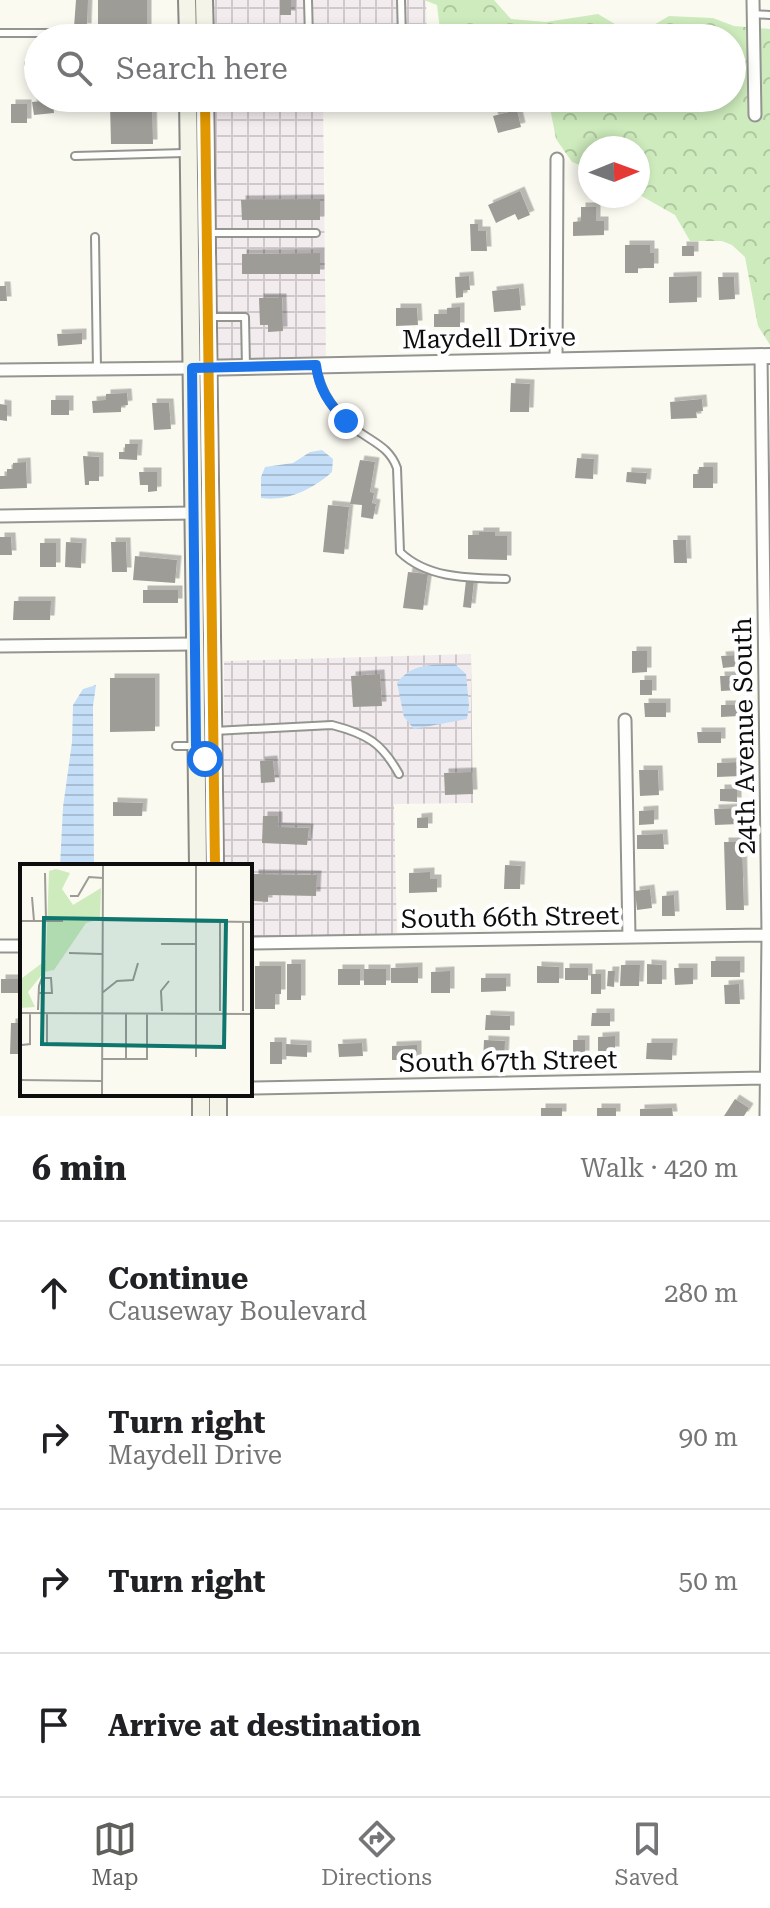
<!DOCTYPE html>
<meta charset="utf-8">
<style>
body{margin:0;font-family:"Roboto Serif",serif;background:#f2f2f2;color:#202124}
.compass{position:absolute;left:578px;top:136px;width:72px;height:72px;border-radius:50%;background:#fff;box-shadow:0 4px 12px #0003;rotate:89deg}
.stop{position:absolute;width:24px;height:24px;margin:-18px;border:6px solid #1a73e8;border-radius:50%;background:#fff}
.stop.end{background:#1a73e8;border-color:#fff;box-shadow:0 2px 8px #0008}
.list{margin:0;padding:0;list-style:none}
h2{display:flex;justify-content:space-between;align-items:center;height:104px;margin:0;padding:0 32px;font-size:34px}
h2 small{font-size:26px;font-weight:400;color:#757577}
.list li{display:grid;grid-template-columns:52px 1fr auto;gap:24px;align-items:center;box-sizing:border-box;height:144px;padding:0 32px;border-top:2px solid #e0e0e0}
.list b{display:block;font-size:30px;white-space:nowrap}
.list p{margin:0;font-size:26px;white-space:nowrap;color:#757577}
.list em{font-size:26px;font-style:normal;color:#757577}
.icon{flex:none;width:44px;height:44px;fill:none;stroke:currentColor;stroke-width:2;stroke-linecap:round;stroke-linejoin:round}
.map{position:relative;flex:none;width:770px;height:1116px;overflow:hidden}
.search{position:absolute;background:#fff;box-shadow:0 4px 12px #0003;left:24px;right:24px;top:24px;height:88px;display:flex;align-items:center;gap:20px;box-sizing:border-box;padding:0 28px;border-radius:44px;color:#757577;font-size:30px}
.sheet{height:680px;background:#fff}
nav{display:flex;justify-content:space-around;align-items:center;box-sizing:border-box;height:112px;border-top:2px solid #e0e0e0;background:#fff;font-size:22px;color:#757577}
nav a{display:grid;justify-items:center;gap:4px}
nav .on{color:#60605d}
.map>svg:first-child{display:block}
.industrial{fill:url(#industrial-grid)}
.forest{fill:url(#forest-crowns)}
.water{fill:url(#water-rules)}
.building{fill:#9e9c97;filter:url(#shadow)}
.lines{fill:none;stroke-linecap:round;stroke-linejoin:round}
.service-casing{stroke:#949490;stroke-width:10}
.minor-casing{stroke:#949490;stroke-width:15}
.tertiary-casing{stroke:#949490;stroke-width:18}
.secondary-casing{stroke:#8b8a86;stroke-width:20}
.service{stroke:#fefefd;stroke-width:6}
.minor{stroke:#fefefd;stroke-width:11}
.tertiary{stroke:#fefefd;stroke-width:14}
.secondary{stroke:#f4f5e8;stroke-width:16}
.bus-1-casing{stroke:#fff;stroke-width:16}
.bus-1{stroke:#e09701;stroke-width:10}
.route{stroke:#1a73e8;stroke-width:10}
.labels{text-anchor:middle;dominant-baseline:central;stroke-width:8;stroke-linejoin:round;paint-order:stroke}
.street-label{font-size:26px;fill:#0d0d0d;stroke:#fff}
.inset-road{fill:none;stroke:#9c9b96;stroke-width:2}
.view{fill:#0f766e;fill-opacity:0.15;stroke:#0f766e;stroke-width:4}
.inset-edge{fill:none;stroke:#0d0d0d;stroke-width:4}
</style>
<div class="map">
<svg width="770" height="1116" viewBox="0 0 770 1116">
<defs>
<pattern id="industrial-grid" width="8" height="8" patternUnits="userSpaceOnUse" patternTransform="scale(2)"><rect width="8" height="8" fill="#f3ecee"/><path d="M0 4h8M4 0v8" fill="none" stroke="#cfc9cb"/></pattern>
<pattern id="forest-crowns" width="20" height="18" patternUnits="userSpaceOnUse" patternTransform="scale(2)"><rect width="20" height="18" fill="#cdebbc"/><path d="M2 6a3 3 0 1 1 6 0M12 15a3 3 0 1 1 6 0" fill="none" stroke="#afc8a0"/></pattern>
<pattern id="water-rules" width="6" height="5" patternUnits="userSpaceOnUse" patternTransform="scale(2)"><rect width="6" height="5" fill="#c4def8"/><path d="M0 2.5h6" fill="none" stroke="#a7bdd3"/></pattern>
<filter id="shadow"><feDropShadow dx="4.5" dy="-4.5" stdDeviation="0" flood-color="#0004"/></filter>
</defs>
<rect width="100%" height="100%" fill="#fbfaf1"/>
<path class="industrial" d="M 199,0 L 426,0 L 427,38 L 200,38 Z
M 200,98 L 323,98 L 326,362 L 201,365 Z
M 471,654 L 473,803 L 394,804 L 397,938 L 250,937 L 250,866 L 223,866 L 224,661 Z"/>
<path class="forest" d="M 424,0 L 494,0 L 511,19 L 546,22 L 598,14 L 620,27 L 652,26 L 669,16 L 713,18 L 734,26 L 770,29 L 770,345 L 758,326 L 745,257 L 732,245 L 722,241 L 690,241 L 675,215 L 638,194 L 638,148 L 590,148 L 590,169 L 572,162 L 556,139 L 550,108 L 530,98 L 732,98 L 732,38 L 441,38 L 437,5 Z"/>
<path class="water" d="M 322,450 L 333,459 L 332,472 C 313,489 287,502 261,498 L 261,477 L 265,467 L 293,463 L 310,452 Z
M 455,664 L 466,674 L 469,706 L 467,719 L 414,729 L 404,717 L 397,683 C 412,663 431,665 455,664 Z
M 96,685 L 93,706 L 94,866 L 60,866 L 63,807 L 72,742 L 73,705 L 83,689 Z"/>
<path class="building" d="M 76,0 L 88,0 L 87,28 L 74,27 Z
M 98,0 L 147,0 L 147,29 L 98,30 Z
M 280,0 L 291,0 L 291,15 L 280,15 Z
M 103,98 L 152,98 L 153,144 L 111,144 L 110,104 L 103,104 Z
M 53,100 L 54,113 L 34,115 L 32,102 Z
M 11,104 L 27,104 L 27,123 L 11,123 Z
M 517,110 L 521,127 L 498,133 L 493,116 Z
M 520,191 L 530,215 L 518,220 L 515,214 L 496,223 L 488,205 Z
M 320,199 L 320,220 L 242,220 L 241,200 Z
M 581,207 L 596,207 L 596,221 L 604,221 L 604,235 L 573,236 L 573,222 L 581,221 Z
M 470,224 L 478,224 L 478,231 L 486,231 L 487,251 L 471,251 Z
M 625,245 L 650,245 L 650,253 L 654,253 L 654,268 L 638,268 L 638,273 L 625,273 Z
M 682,246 L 694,246 L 694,256 L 682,256 Z
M 320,253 L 320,274 L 242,274 L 242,254 Z
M 469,276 L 470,290 L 463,290 L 463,297 L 456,298 L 455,277 Z
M 697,276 L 697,302 L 669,303 L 669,277 Z
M 718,277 L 734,277 L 735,299 L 719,300 Z
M 0,286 L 6,286 L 7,301 L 0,301 Z
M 519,288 L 521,310 L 494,312 L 492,291 Z
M 259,298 L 282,298 L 283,331 L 268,332 L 268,325 L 260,325 Z
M 460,307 L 460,327 L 434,327 L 434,314 L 447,314 L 447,308 Z
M 396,308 L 417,308 L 418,325 L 396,326 Z
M 82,333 L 82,344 L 58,346 L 57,334 Z
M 511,383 L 530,384 L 529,412 L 510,412 Z
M 127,393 L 128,405 L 121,406 L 121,412 L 93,413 L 92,401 L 106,400 L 106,394 Z
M 702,399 L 703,411 L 696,412 L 697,418 L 671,419 L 670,402 Z
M 51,400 L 69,400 L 69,415 L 51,415 Z
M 152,403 L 169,403 L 171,429 L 154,430 Z
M 0,404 L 7,405 L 7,421 L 0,420 Z
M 125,444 L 138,444 L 137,460 L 119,459 L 119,452 L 125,452 Z
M 83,456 L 99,457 L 99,481 L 89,481 L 89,485 L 85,485 Z
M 577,458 L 594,459 L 593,479 L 575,478 Z
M 360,460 L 375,462 L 370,492 L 374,493 L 372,503 L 376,504 L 373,519 L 361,517 L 362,505 L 350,504 Z
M 26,462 L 27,488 L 0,489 L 0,476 L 7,476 L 7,469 L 13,469 L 13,463 Z
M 699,467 L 713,467 L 713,488 L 693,488 L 693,474 L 699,474 Z
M 139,472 L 157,472 L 157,491 L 148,492 L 148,485 L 140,485 Z
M 627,472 L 647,473 L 646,484 L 626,482 Z
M 328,505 L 349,507 L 344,554 L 323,552 Z
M 479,532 L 495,532 L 495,536 L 507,536 L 507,560 L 468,559 L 468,535 L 479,535 Z
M 0,537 L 11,537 L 12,555 L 0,555 Z
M 673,540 L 686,540 L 687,563 L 674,563 Z
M 66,542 L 82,543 L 81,568 L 65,567 Z
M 111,542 L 126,542 L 127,572 L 112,572 Z
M 40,543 L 56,543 L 56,567 L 40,567 Z
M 135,556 L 177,560 L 175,583 L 133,580 Z
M 408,572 L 428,574 L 423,610 L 403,608 Z
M 466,580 L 474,581 L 471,608 L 463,607 Z
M 143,590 L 178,590 L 178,603 L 143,603 Z
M 14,601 L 51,601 L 50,620 L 13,620 Z
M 632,651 L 647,651 L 647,672 L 632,673 Z
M 738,655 L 740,666 L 723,668 L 721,656 Z
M 380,674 L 382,706 L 353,707 L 351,676 Z
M 720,676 L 737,676 L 738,690 L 721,691 Z
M 110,678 L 155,678 L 155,731 L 110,732 Z
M 640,680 L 652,680 L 652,695 L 640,695 Z
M 644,703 L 666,703 L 666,717 L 645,717 Z
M 721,705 L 739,705 L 739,716 L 721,717 Z
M 697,732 L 721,732 L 721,743 L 698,743 Z
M 273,760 L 275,782 L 261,783 L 260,761 Z
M 740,762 L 741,776 L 717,777 L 717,763 Z
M 639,770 L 658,770 L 659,795 L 640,796 Z
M 472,772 L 473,794 L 445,795 L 444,773 Z
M 720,789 L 737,789 L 737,802 L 720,801 Z
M 113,802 L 143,803 L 142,816 L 113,816 Z
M 739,808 L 739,824 L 715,825 L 714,809 Z
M 654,810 L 654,824 L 639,825 L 639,811 Z
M 263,816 L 278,816 L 278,827 L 309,828 L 307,845 L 262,843 Z
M 428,817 L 428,828 L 417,828 L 417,818 Z
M 663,834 L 664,849 L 637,849 L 637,835 Z
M 724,842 L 742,842 L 744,910 L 726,910 Z
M 505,865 L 521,866 L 520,889 L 504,889 Z
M 430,872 L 430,879 L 437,879 L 437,892 L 409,893 L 409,873 Z
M 254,874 L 317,875 L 316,896 L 268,895 L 268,902 L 254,901 Z
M 650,889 L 652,908 L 637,910 L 635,891 Z
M 674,895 L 675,916 L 662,916 L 662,896 Z
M 711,961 L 740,961 L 740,977 L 711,977 Z
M 287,964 L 301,964 L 301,1000 L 287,1000 Z
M 647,964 L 662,965 L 662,984 L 647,984 Z
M 621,965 L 640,965 L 639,986 L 620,986 Z
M 255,966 L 281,966 L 281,994 L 275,994 L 275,1009 L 255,1009 Z
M 537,966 L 559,967 L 559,983 L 537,983 Z
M 418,967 L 418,983 L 391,983 L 391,968 Z
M 565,968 L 588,968 L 588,980 L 565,980 Z
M 674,968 L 693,968 L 693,984 L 675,985 Z
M 338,969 L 360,969 L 360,985 L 338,985 Z
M 364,969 L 386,969 L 386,985 L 364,985 Z
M 450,971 L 450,993 L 431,993 L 431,972 Z
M 608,971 L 615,971 L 614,987 L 607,986 Z
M 591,974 L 601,974 L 601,994 L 591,994 Z
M 481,978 L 506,978 L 506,991 L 481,992 Z
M 1,979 L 21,979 L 21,993 L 1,993 Z
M 739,984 L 740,1004 L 725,1004 L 724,985 Z
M 592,1013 L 610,1013 L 610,1026 L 591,1026 Z
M 486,1015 L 510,1016 L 510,1030 L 485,1030 Z
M 11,1023 L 22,1023 L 22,1054 L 10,1054 Z
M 615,1036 L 615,1051 L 598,1051 L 598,1037 Z
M 484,1040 L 505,1041 L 504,1062 L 483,1062 Z
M 573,1040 L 585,1040 L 585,1055 L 573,1056 Z
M 270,1042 L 282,1042 L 282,1064 L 270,1064 Z
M 362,1043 L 363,1056 L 339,1057 L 338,1044 Z
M 647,1043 L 673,1043 L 672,1060 L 646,1059 Z
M 286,1044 L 307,1045 L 307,1057 L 286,1056 Z
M 417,1045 L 417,1060 L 392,1060 L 392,1046 Z
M 735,1099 L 749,1108 L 744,1116 L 724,1116 Z
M 541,1108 L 562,1108 L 562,1116 L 541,1116 Z
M 597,1108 L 616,1108 L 616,1116 L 597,1116 Z
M 672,1108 L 673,1116 L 640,1116 L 640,1109 Z"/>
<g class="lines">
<defs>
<path id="service" d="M 308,0 L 309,38
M 401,0 L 402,38
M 753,14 L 770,15
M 0,33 L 113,33 L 184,29
M 29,64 L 38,53
M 75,156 L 185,153
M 207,233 L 316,233
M 95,237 L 97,369
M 211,317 L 245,317 L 246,367
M 316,365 C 320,395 337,415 361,433 C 377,444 390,449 397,468 L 400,552 C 428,579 470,578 506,579
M 214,731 L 332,725 C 367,734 382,743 399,774
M 176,746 L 196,746"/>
<path id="minor" d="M 753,0 L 755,115
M 761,356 L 768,935 L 766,1116
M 556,361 L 557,159
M 0,370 L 192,368
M 0,516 L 193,513
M 0,646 L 194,644
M 625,720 L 629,937
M 250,943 L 770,935
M 0,946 L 22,946
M 250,1088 L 767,1078"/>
<path id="tertiary" d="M 199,368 L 770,356"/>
<path id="secondary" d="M 187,0 L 188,38
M 204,0 L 205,38
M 188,98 L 198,866
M 205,98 L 215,866
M 201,1094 L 201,1116
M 218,1094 L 218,1116"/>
</defs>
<use href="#service" class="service-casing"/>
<use href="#minor" class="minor-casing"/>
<use href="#tertiary" class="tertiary-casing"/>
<use href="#secondary" class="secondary-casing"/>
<use href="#service" class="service"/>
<use href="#minor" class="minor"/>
<use href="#tertiary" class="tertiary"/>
<use href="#secondary" class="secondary"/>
<defs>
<path id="bus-1" d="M 205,98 L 215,866"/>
</defs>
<use href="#bus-1" class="bus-1-casing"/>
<use href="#bus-1" class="bus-1"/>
</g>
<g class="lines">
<path class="route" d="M 205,759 L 203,751 L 196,746 L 192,368 L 316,365 C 319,389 329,404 346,421"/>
</g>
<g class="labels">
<g class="street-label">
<text transform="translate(489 338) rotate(-1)">Maydell Drive</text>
<text transform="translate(744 736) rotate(-91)">24th Avenue South</text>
<text transform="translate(510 917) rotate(-1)">South 66th Street</text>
<text transform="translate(508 1061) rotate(-1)">South 67th Street</text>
</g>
</g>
<g transform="translate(20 864)">
<rect width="232" height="232" fill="#fbfaf1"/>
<path d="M 36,5 L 50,9 L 42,25 L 53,41 L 81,24 L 80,55 L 66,59 L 34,106 L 24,108 L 8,128 L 15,143 L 0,144 L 1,115 L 26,96 L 29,7 Z" fill="#cdebbc"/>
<path class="inset-road" d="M 25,9 L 26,57M 50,32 L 58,32 L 69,13 L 83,14M 12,33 L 14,57M 82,56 L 232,58M 0,57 L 43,57M 200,58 L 200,147M 141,80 L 177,80M 49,89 L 82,90M 82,129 L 97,117 L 113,116 L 118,99M 18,146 L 19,122 L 22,114 L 31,114 L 32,129 L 19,129M 142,147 L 141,127 L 149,117M 223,147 L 223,58M 0,149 L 232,150M 27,149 L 27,181M 2,181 L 10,180 L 10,149M 176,193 L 176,1M 82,195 L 127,195 L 127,150M 106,195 L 106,149M 0,216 L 82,217M 82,231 L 83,1"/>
<path class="view" d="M 24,54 L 206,57 L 204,183 L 22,180 Z"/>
<rect width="232" height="232" class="inset-edge"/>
</g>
</svg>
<svg class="compass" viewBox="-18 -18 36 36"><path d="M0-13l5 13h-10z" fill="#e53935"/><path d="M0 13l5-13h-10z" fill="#757577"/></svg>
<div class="stop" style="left:205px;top:759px"></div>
<div class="stop end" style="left:346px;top:421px"></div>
<div class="search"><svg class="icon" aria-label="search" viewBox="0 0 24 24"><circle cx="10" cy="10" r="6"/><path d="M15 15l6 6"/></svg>Search here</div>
</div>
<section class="sheet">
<h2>6 min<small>Walk · 420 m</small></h2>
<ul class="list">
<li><svg class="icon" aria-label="ahead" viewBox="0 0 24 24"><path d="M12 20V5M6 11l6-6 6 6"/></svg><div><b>Continue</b><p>Causeway Boulevard</p></div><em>280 m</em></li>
<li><svg class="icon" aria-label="right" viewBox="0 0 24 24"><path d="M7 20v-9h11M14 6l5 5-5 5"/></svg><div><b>Turn right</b><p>Maydell Drive</p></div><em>90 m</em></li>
<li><svg class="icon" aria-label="right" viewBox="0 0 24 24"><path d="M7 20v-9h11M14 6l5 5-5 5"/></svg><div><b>Turn right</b></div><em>50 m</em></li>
<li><svg class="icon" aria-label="arrive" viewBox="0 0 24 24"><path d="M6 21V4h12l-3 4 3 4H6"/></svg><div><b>Arrive at destination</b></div></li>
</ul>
</section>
<nav>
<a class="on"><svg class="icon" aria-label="map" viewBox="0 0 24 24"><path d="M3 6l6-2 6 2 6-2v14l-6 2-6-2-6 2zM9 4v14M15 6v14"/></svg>Map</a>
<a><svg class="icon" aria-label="directions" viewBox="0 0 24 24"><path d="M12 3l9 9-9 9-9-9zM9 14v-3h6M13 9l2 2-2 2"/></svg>Directions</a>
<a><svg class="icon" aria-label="saved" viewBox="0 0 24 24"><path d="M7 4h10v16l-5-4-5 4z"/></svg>Saved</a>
</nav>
